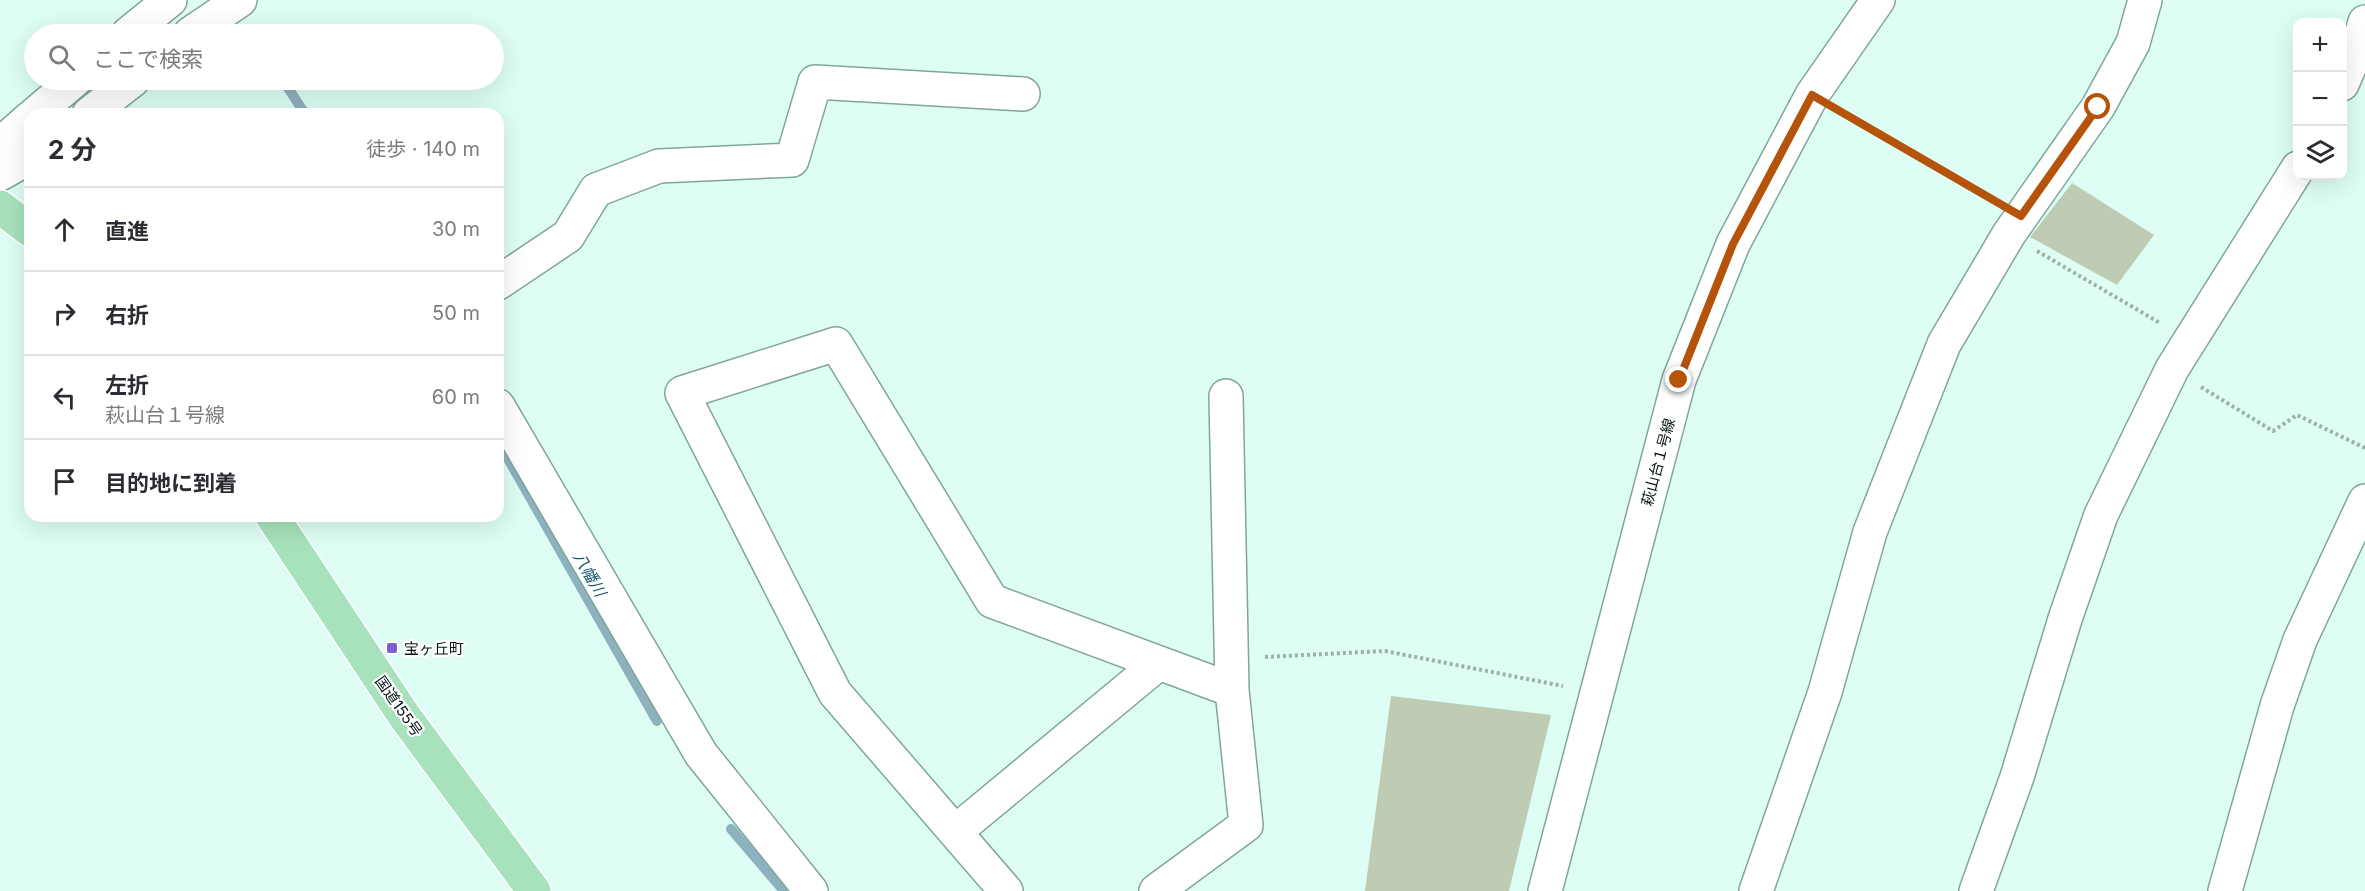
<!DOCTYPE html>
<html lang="ja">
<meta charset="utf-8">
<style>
body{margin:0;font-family:Inter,"Noto Sans JP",sans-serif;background:#f7f7f7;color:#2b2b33}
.controls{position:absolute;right:18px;top:18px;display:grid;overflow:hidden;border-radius:12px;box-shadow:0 6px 24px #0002}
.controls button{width:54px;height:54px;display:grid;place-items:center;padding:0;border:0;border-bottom:2px solid #e1e1e2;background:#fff;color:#2b2b33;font:30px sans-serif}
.stop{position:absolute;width:18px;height:18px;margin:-14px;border:4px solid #b45309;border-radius:50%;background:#fff}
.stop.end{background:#b45309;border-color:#fff;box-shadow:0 2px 6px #0008}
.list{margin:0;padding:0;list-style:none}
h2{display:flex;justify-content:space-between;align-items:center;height:78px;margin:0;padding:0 24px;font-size:26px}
h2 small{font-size:20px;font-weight:400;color:#7c7c81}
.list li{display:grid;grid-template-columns:39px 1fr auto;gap:18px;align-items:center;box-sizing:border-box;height:84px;padding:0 24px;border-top:2px solid #e1e1e2}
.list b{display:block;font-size:22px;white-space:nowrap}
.list p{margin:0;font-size:20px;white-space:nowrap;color:#7c7c81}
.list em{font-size:20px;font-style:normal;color:#7c7c81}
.icon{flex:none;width:33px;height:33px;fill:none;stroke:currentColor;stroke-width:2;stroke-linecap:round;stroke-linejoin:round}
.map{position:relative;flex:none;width:2365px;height:891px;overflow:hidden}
.search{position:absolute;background:#fff;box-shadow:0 6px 24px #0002;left:24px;top:24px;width:480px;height:66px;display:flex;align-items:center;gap:15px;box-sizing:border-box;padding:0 21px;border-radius:33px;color:#7c7c81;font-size:22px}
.panel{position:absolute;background:#fff;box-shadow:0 6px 24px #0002;left:24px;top:108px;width:480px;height:414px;border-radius:18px}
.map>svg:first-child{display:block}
.green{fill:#bdccb3}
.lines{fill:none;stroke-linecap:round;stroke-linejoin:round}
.stream{stroke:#8eb1be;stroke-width:10}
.minor-casing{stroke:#80a69c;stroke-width:36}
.tertiary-casing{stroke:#80a69c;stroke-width:36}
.trunk-casing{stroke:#fff;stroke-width:36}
.path{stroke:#99b3ac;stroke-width:4;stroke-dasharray:3 3;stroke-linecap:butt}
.minor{stroke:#fff;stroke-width:33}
.tertiary{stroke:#fff;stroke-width:33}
.trunk{stroke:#a8e2bc;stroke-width:33}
.route{stroke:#b45309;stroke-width:8}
.poi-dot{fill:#7c5ed9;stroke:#fff;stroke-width:2}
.labels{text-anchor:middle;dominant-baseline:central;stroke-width:4.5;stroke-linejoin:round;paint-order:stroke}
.street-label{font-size:15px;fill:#071512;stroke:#fff}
.poi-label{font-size:15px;fill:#071512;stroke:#fff;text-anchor:start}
.water-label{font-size:16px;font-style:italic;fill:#15596d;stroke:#fff}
</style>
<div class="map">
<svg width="2365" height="891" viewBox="0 0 2365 891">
<rect width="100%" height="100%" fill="#defef5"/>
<path class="green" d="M 2072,183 L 2154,235 L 2117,285 L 2030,237 Z
M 1391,696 L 1551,715 L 1509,891 L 1365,891 Z"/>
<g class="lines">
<path class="stream" d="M 283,80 L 305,114
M 498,441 L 657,721
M 731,829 L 784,891"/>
<defs>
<path id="minor" d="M 2342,84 L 2358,47 L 2365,22
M 498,283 L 568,236 L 596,190 L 659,166 L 792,160 L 815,82 L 1023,94
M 498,406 L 701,754 L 811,891
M 955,832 L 1159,663
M 1006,891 L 835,693 L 682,393 L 836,344 L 992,601 L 1232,690
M 1156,891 L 1246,825 L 1232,690 L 1226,396
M 1756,891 L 1825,692 L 1870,532 L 1944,344 L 2009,234 L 2098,107 L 2133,43 L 2145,0
M 1976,891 L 2017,777 L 2065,619 L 2101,515 L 2172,369 L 2298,168
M 2225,891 L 2277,706 L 2300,640 L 2365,501"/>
<path id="tertiary" d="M 128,34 L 170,0
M 190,34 L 240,0
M 35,114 L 75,80
M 89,114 L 133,80
M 0,151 L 12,134 L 30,118
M 0,174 L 30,157
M 1545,891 L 1679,380 L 1733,244 L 1812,95 L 1878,0"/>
<path id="trunk" d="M 0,207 L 30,230
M 272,516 L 405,717 L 534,891"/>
</defs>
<use href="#minor" class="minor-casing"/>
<use href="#tertiary" class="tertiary-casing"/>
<use href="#trunk" class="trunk-casing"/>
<path class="path" d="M 1841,112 L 1993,200
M 2037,251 L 2160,323
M 2201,387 L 2273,431 L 2297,415 L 2365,448
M 1265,657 L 1385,651 L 1563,686"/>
<use href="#minor" class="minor"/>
<use href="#tertiary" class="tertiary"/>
<use href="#trunk" class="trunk"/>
</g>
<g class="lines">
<path class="route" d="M 1679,380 L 1733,244 L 1812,95 L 2021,216 L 2098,107"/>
</g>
<rect class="poi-dot" x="386" y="642" width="12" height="12" rx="3"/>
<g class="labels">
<g class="street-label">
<text transform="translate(1658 462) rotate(-75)">萩山台１号線</text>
<text transform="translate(399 706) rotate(55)">国道155号</text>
</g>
<g class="poi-label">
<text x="404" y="648">宝ヶ丘町</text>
</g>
<g class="water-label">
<text transform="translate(590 574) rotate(60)">八幡川</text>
</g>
</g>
</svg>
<div class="controls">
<button>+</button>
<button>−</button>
<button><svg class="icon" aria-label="layers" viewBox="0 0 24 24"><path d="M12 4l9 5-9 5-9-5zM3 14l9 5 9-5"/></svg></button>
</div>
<div class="stop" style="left:2098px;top:107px"></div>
<div class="stop end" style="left:1679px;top:380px"></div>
<div class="search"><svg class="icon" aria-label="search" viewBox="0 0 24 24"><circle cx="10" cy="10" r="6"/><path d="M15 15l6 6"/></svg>ここで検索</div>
<section class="panel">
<h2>2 分<small>徒歩 · 140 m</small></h2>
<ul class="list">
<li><svg class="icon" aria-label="ahead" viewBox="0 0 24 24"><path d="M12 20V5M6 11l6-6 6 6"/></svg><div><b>直進</b></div><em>30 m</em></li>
<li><svg class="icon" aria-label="right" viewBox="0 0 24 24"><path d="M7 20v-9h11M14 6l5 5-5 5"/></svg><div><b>右折</b></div><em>50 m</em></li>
<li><svg class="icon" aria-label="left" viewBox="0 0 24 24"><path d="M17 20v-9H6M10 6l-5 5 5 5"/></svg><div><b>左折</b><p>萩山台１号線</p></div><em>60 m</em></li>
<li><svg class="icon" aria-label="arrive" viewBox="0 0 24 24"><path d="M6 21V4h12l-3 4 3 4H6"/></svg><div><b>目的地に到着</b></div></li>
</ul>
</section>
</div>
